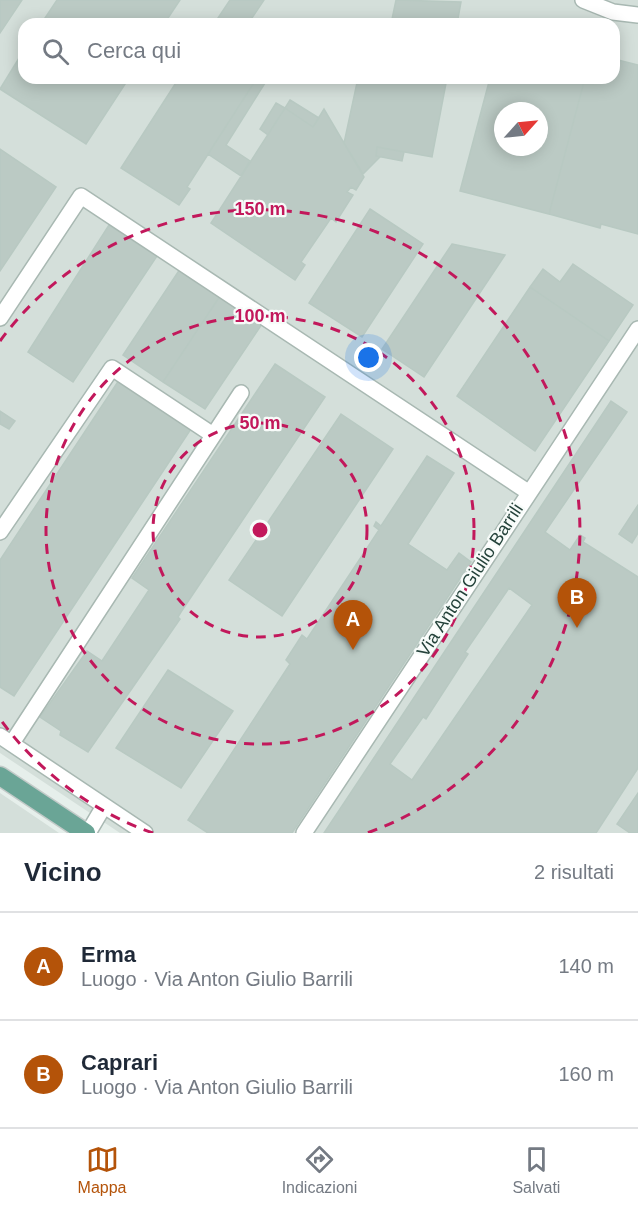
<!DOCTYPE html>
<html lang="it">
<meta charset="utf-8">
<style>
body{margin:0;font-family:Helvetica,sans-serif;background:#f2f2f3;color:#1f2937}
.compass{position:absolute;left:494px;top:102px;width:54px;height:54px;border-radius:50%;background:#fff;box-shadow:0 3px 15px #0003;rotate:63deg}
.you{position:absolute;left:369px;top:358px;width:21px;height:21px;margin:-15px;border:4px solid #fff;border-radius:50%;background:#1a73e8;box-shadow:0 0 0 9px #1a73e833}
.badge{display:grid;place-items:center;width:39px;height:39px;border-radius:50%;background:#b45309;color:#fff;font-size:20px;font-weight:700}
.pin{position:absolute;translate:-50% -50px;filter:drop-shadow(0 2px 3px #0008)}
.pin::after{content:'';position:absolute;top:32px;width:21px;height:18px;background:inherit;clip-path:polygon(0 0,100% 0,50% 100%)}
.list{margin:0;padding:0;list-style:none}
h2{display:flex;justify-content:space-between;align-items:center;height:78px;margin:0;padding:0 24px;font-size:26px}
h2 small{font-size:20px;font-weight:400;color:#747a83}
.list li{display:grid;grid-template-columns:39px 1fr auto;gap:18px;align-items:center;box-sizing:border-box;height:108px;padding:0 24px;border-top:2px solid #e0e1e3}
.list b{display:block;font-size:22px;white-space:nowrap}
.list p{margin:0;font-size:20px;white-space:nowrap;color:#747a83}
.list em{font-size:20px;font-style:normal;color:#747a83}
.icon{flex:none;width:33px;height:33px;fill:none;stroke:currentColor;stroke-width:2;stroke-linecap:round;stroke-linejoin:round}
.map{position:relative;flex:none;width:638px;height:833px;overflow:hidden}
.search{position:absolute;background:#fff;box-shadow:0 3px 15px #0003;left:18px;right:18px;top:18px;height:66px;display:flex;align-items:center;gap:15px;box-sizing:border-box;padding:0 21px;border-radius:18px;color:#747a83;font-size:22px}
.sheet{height:294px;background:#fff}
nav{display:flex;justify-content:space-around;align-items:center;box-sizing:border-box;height:84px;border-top:2px solid #e0e1e3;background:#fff;font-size:16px;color:#747a83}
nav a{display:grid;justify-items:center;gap:3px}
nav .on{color:#b45309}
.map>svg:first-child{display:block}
.built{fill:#d4dfda;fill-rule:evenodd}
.building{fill:#bbcac4;stroke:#b8c9c2;stroke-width:1.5;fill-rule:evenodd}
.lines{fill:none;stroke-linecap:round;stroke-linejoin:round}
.minor-casing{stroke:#a8b8b2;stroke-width:18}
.major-casing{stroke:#c2cac8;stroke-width:21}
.minor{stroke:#fff;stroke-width:15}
.major{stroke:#6aa596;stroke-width:18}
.ring{fill:none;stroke:#c2185b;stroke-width:3;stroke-dasharray:10 8}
.labels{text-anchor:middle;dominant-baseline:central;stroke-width:4.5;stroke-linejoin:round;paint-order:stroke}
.street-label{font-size:18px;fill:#24423a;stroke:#f7fbf9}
.centre{fill:#c2185b;stroke:#f7fbf9;stroke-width:3}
.ring-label{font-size:18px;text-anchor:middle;font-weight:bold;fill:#c2185b;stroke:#f7fbf9;stroke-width:4.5;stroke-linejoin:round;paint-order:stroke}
</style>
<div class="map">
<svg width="638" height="833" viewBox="0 0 638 833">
<rect width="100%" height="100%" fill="#e6efeb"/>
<path class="built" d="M 0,0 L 638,0 L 638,833 L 120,833 L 0,753 ZM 24,24 L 614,24 L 614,78 L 24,78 ZM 503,111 L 539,111 L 539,147 L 503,147 Z
M 0,793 L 59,833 L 0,833 Z"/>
<path class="building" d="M 0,0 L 22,0 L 0,33 Z
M 57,0 L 180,0 L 164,24 L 41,24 Z
M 230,0 L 264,0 L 248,24 L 214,24 Z
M 396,0 L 461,2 L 457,24 L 391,24 Z
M 24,50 L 24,78 L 129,78 L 86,144 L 0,89 Z
M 614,59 L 638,65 L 638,234 L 601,224 L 600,228 L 549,214 L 585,78 L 614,78 Z
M 179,78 L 257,78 L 187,187 L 190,189 L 179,205 L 121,168 Z
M 257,78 L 265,83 L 226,145 L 250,161 L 241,176 L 208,154 Z
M 358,78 L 447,78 L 432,157 L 377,147 L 376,156 L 380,157 L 363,174 L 344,143 Z
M 490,78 L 585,78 L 549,214 L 460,191 ZM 503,111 L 539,111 L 539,147 L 503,147 Z
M 290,100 L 319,118 L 313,127 L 285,108 Z
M 276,103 L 285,108 L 268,135 L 260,129 Z
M 285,108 L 313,127 L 324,109 L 364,177 L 356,190 L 351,187 L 347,192 L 353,195 L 336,222 L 331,218 L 301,262 L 305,265 L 295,280 L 211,223 Z
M 377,147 L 404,152 L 402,161 L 376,156 Z
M 0,149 L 56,187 L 0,271 Z
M 370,209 L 423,244 L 362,337 L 309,303 Z
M 109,225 L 157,256 L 73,382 L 28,352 Z
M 452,244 L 505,255 L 424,377 L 382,349 Z
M 573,264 L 633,305 L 609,341 L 530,287 L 543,269 L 560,282 Z
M 180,269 L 220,296 L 163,382 L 123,355 Z
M 530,287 L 609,341 L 535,451 L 457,396 Z
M 220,296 L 262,324 L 205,409 L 163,382 Z
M 275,364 L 325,397 L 181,612 L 178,617 L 180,619 L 88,752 L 60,735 L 61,731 L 40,717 L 87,651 L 102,661 L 149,590 L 132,578 Z
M 119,380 L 191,429 L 14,696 L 0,687 L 0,560 Z
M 611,401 L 627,412 L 545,532 L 570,550 L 580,535 L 585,538 L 583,542 L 638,577 L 638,768 L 596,833 L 324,833 ZM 509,588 L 532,605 L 412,780 L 390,764 L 423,717 L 426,719 L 468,654 L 465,652 Z
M 0,411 L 15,421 L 9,429 L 0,424 Z
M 341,414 L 393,449 L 282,616 L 229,580 Z
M 427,456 L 454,473 L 408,544 L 447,570 L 459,553 L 471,562 L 292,833 L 208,833 L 188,820 L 290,664 L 286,660 L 302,635 L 307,639 L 379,530 L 374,526 L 376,522 L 381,526 Z
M 638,505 L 638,533 L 632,543 L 619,534 Z
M 168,670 L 233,711 L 181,788 L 116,748 Z
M 638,793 L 638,833 L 630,833 L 617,824 Z"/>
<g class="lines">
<defs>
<path id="minor" d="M 583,0 L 613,12 L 638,15
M 0,318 L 81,196 L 528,492
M 0,532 L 112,368 L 213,435
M 0,736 L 145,833
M 12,743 L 241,393
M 88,833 L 104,806
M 304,833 L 638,329"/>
<path id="major" d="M 0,776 L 86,833"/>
</defs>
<use href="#minor" class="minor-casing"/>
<use href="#major" class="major-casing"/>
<use href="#minor" class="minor"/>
<use href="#major" class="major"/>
</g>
<g class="ring">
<circle cx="260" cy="530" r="107"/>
<circle cx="260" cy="530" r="214"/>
<path d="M153 833A321 321 0 0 1 0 719M0 341A321 321 0 1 1 367 833"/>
</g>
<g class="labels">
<g class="street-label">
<text transform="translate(470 580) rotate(-57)">Via Anton Giulio Barrili</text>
</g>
</g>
<circle cx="260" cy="530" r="9" class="centre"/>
<g class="ring-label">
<text x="260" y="215">150 m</text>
<text x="260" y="322">100 m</text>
<text x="260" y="429">50 m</text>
</g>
</svg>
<svg class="compass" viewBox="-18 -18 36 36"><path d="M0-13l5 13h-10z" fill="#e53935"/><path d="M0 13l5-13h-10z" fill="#747a83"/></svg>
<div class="you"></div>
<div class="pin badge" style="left:353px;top:650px">A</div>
<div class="pin badge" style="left:577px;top:628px">B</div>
<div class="search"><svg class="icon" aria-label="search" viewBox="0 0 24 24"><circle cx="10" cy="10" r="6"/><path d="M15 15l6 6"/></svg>Cerca qui</div>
</div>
<section class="sheet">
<h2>Vicino<small>2 risultati</small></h2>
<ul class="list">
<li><span class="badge">A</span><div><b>Erma</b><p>Luogo · Via Anton Giulio Barrili</p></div><em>140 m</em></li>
<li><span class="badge">B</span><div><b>Caprari</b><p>Luogo · Via Anton Giulio Barrili</p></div><em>160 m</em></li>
</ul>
</section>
<nav>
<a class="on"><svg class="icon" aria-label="map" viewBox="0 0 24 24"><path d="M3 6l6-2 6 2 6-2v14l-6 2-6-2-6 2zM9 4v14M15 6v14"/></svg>Mappa</a>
<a><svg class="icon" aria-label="directions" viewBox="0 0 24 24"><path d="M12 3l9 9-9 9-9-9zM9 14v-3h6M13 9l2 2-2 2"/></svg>Indicazioni</a>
<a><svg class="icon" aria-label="saved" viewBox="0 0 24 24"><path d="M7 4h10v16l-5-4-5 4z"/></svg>Salvati</a>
</nav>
